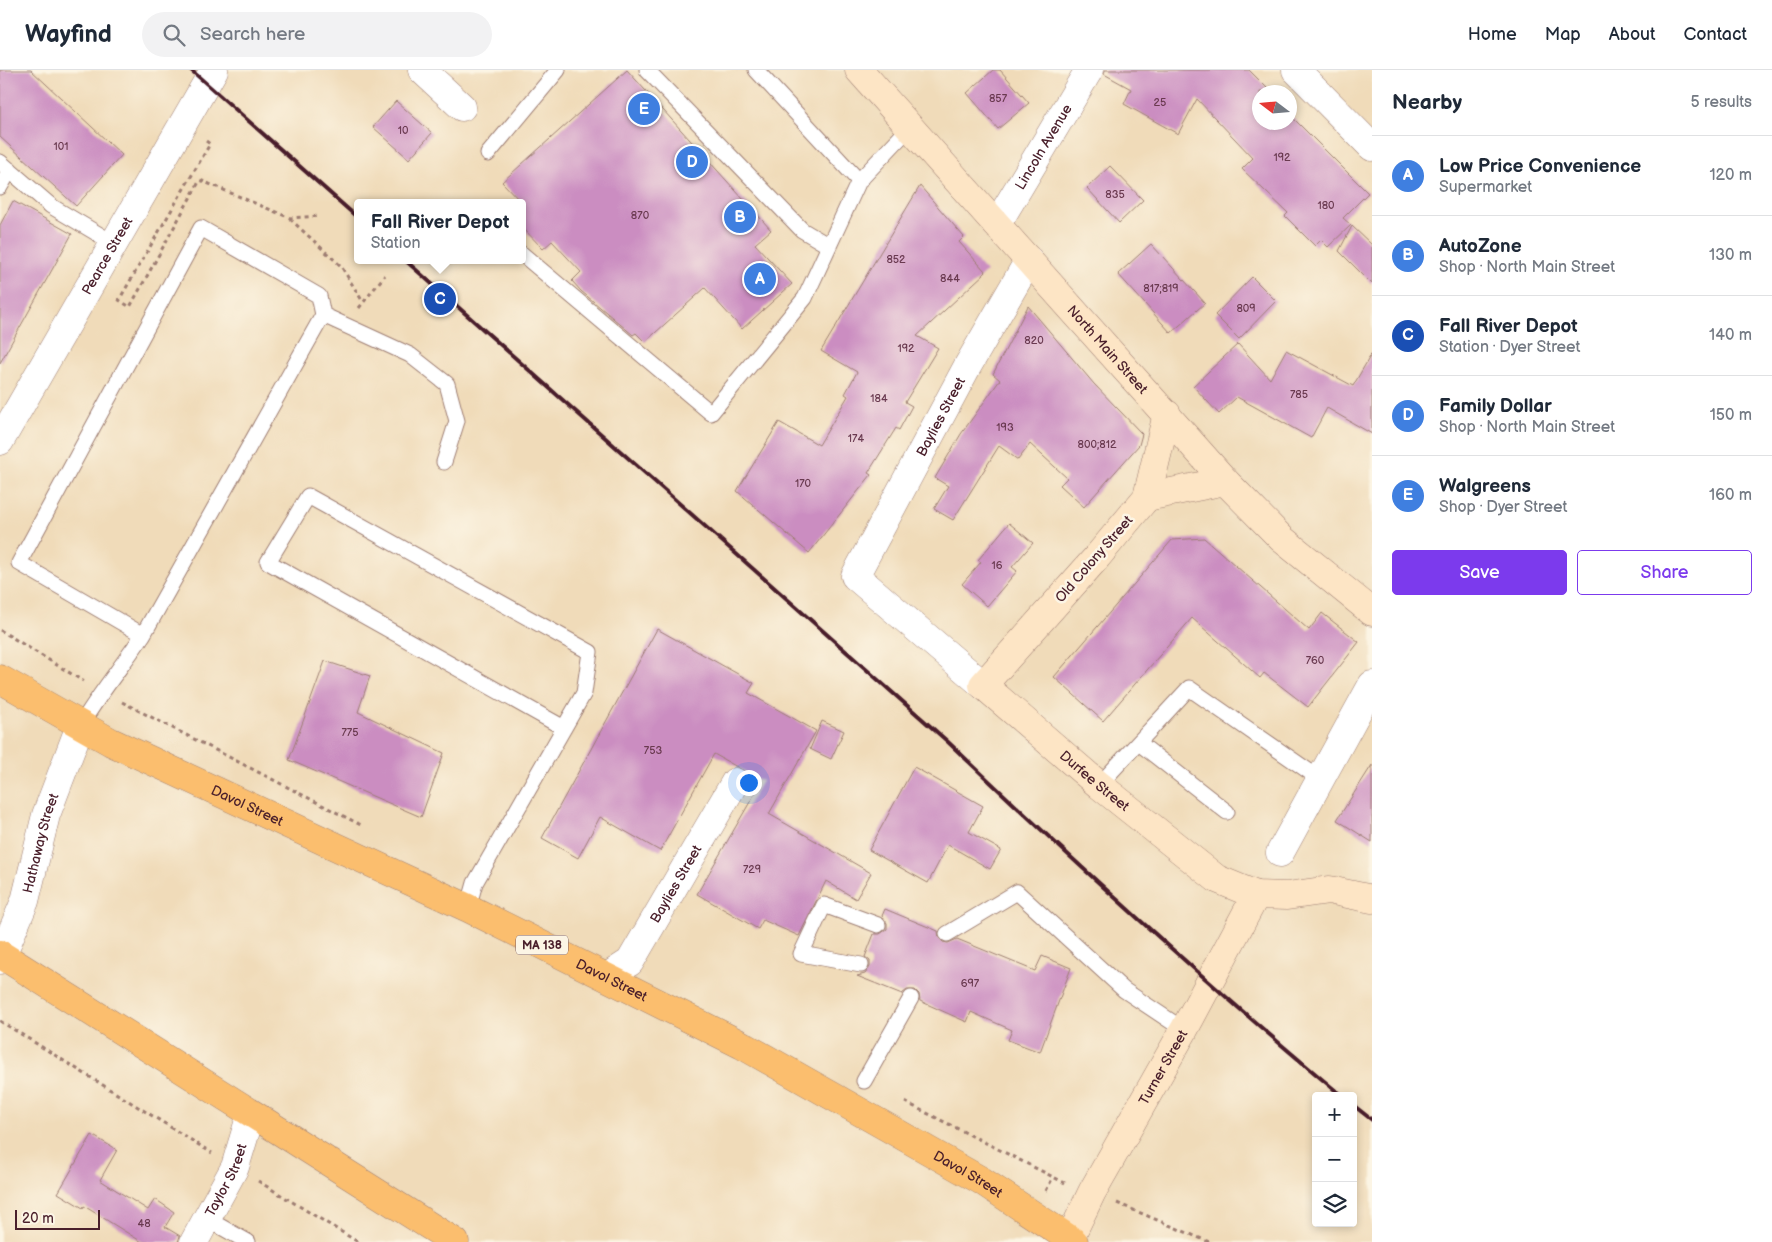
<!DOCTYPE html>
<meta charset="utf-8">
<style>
body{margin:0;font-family:"Balsamiq Sans",sans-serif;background:#f2f2f3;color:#1f2937}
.controls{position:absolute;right:15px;bottom:15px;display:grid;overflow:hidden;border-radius:5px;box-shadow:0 2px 8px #0003}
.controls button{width:45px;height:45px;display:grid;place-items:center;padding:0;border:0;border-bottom:1px solid #e0e1e3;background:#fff;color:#1f2937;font:25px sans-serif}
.compass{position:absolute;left:1252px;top:15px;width:45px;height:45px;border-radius:50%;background:#fff;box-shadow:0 2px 8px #0003;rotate:286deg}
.scale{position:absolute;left:15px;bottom:12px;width:85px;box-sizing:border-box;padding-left:5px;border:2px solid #4a1f2b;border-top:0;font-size:14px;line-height:18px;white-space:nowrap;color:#4a1f2b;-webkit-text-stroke:4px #fcf5e5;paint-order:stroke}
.you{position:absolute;left:748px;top:712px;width:18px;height:18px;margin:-12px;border:4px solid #fff;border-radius:50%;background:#1a73e8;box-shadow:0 0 0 8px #1a73e833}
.badge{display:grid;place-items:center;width:32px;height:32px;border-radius:50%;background:#7c3aed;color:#fff;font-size:16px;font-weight:700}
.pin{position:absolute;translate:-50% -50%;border:2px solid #fff;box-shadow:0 1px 5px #0006}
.popup{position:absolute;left:354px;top:129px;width:172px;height:65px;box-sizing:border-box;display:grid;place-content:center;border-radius:5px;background:#fff;filter:drop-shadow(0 1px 4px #0005);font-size:16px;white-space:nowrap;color:#747a83}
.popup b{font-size:19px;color:#1f2937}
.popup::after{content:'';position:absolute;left:50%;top:100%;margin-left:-10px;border:10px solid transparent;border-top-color:#fff}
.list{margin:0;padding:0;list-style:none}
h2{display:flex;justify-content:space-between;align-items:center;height:65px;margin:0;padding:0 20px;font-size:21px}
h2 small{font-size:16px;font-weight:400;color:#747a83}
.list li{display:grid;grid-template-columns:32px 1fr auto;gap:15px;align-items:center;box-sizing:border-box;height:80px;padding:0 20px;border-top:1px solid #e0e1e3}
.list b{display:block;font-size:19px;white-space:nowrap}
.list p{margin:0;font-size:16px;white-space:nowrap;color:#747a83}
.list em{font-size:16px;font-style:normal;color:#747a83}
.actions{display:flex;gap:10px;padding:15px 20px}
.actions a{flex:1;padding:11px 0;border:1px solid #7c3aed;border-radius:5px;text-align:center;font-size:18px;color:#7c3aed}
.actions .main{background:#7c3aed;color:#fff}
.icon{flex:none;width:28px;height:28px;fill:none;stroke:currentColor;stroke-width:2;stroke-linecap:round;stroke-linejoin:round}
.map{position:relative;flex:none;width:1372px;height:1172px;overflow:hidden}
header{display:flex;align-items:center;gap:30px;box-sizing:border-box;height:70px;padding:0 25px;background:#fff;border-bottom:1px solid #e0e1e3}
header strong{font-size:24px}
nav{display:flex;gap:28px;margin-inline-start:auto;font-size:18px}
.search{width:350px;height:45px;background:#f2f2f3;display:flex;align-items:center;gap:12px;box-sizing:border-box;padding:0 18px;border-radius:28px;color:#747a83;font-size:19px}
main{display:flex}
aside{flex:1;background:#fff}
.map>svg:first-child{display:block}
.building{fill:#cb8dc1}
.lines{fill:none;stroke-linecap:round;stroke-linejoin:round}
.service-casing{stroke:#9d7d72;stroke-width:17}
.minor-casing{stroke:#9d7d72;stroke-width:29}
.secondary-casing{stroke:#9d7d72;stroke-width:29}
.trunk-casing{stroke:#9d7d72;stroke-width:29}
.path{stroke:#9d7d72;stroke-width:3;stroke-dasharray:4 4;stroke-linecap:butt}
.service{stroke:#fff;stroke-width:15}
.minor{stroke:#fff;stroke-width:28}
.secondary{stroke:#fde5c5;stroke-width:28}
.trunk{stroke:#fbbe6e;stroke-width:28}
.rail{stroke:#4a1f2b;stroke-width:4}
.labels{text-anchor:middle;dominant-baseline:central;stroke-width:5;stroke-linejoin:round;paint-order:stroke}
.number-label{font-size:11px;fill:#6a3a50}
.shield{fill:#fcf5e5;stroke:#7f5f63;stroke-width:1}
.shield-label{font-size:12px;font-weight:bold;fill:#4a1f2b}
.street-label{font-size:14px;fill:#4a1f2b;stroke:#fcf5e5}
</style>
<header>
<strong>Wayfind</strong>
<div class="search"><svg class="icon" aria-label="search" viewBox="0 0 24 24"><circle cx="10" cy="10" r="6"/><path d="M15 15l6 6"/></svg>Search here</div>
<nav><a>Home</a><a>Map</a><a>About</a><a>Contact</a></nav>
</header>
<main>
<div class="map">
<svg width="1372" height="1172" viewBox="0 0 1372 1172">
<rect width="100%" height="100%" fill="#fcf5e5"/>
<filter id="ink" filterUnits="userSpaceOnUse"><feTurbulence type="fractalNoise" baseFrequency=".02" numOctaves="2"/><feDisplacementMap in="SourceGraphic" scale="10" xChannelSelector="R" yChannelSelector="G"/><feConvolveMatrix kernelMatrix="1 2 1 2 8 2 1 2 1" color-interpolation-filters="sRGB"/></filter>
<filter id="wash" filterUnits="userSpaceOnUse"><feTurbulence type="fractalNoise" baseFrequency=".0096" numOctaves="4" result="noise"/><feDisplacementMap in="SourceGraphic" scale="20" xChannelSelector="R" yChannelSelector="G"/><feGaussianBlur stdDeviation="1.12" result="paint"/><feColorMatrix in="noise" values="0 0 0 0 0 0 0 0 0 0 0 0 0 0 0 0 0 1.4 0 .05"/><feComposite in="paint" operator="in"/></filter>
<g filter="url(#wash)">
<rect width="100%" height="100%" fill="#f0dbb9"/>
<g id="blocks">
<path class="building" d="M 0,0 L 31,0 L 122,85 L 76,136 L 0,67 Z
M 627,0 L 771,160 L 755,174 L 792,214 L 742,259 L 705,218 L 645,272 L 636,263 L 633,265 L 581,221 L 572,211 L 581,202 L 552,171 L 543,179 L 522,157 L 522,133 L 502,112 Z
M 993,0 L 1000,0 L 1029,33 L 998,59 L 967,23 Z
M 1105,0 L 1249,0 L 1271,22 L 1260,22 L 1260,52 L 1290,52 L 1290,45 L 1368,123 L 1343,148 L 1351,155 L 1328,177 L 1321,170 L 1315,176 L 1285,146 L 1288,143 L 1242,99 L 1253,88 L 1197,29 L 1178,64 L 1124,34 L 1131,19 L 1104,4 Z
M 396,31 L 432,63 L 409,89 L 373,57 Z
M 1110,96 L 1143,130 L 1119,153 L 1087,118 Z
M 920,116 L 964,167 L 959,172 L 986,202 L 917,266 L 938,278 L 905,332 L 912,336 L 899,360 L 896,358 L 868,403 L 871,405 L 809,483 L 737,421 L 779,352 L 819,375 L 848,326 L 845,324 L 857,302 L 821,281 Z
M 13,131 L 72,164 L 0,293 L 0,155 Z
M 1352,156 L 1372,175 L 1372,214 L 1339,181 Z
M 1151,174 L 1205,233 L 1171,263 L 1118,204 Z
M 1252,207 L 1276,231 L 1239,269 L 1215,245 Z
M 1028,236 L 1094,314 L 1142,364 L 1139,375 L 1084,437 L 1060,415 L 1067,408 L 1030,374 L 1018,390 L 999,376 L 953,450 L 934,439 L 948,416 L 935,408 L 961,364 L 1000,310 L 993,304 Z
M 1238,274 L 1270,309 L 1286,280 L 1353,316 L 1372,283 L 1372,364 L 1327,338 L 1311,368 L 1237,327 L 1219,344 L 1193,316 Z
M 1009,453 L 1033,473 L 1012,497 L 1017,501 L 987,536 L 962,514 L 981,492 L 978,490 Z
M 1204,468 L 1309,560 L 1322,543 L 1359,572 L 1308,637 L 1264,603 L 1260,608 L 1192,548 L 1103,651 L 1054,607 L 1172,470 Z
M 657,559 L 754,613 L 748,623 L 816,661 L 769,744 L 871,803 L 856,829 L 826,811 L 799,866 L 763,850 L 758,859 L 697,824 L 762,711 L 714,684 L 660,781 L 600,747 L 578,788 L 542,768 Z
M 325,591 L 370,606 L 358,642 L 444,683 L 421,747 L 289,690 Z
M 822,651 L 844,661 L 831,689 L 810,679 Z
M 1372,695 L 1372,772 L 1337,750 Z
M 914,697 L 983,736 L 969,762 L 1001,780 L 990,799 L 948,775 L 928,813 L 869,780 Z
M 885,839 L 938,861 L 939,868 L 943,872 L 948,873 L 957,869 L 1035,901 L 1042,886 L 1071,898 L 1040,982 L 1008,970 L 1012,960 L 971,942 L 967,952 L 920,931 L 919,924 L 915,920 L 907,920 L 902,924 L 857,906 L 865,904 L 870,897 L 870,891 L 865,887 L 874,864 L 880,864 L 887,859 L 887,853 L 882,846 Z
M 92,1065 L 117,1080 L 100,1110 L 148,1140 L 155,1129 L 174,1142 L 165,1157 L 180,1166 L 178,1172 L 142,1172 L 84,1136 L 83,1138 L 58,1123 Z"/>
</g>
</g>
<g filter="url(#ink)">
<use href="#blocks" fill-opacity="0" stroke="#9d7d72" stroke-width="1"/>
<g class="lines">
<defs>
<path id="service" d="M 647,0 L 802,160 L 829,176
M 756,0 L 859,111
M 488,84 L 558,0
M 0,92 L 51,136 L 115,174
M 0,117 L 10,100
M 522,184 L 711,343 L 805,228 L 859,111 L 911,56
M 323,245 L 410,285 L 447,314 L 457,351 L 444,392
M 80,656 C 99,624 122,596 143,565 L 323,245 L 319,226 L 201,158 L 19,493 L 143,565
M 1139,673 L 1227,742
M 1099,715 L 1189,618 L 1320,709
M 468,838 L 475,813 L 584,623 L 590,582 L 308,426 L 268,492 L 564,658
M 947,864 L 1017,822 L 1124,920 L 1184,960
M 861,895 L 801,884 L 824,835 L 878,855
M 864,1011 L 911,928
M 207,1149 L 248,1172"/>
<g id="minor">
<path d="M 422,0 L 462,37"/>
<path d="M 1296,0 L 1372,77"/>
<path id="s1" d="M 997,154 L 1089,0"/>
<path id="s2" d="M 0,371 L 214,0"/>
<path id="s3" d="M 983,615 L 855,506 L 967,297 L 1029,190"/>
<path d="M 1280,783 L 1372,615"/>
<path id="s4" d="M 0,890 L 25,831 L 46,745 L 80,656"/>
<path id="s5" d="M 607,907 L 630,892 L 735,712"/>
<path id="s6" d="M 194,1172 L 235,1097 L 251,1044"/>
</g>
<g id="secondary">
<path id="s7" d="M 859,0 L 1225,411 L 1282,469 L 1372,542"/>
<path id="s8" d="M 1167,344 L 1147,427 L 1097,487 L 983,615 L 1099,715 L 1217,809 L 1256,825 L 1287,826 L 1329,820 L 1372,829"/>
<path d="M 1147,427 L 1225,411"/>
<path id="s9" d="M 1068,1172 L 1092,1122 L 1184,960 L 1256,825"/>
</g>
<g id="trunk">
<path id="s10" d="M 0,609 L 111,672 L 468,838 L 742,975 L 982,1111 L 1074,1172"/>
<path d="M 0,884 L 455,1172"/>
</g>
</defs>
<use href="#service" class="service-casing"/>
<use href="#minor" class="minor-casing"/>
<use href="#secondary" class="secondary-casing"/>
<use href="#trunk" class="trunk-casing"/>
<path class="path" d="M 206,71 L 210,74 L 119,230 L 130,237 L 200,110 L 290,148 L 319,146
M 290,149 L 341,196 L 363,232
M 359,238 L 385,205
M 0,560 L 83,611
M 122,632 L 361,755
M 0,951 L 212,1083
M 905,1032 L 1065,1113
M 258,1111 L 358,1172
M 1046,1121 L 1053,1107
M 1117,1133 L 1209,1172"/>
<use href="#service" class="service"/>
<use href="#minor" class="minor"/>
<use href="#secondary" class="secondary"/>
<use href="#trunk" class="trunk"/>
<path class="rail" d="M 191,0 L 358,148
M 405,190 L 947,671 C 1075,793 1206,913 1342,1026
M 1353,1035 L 1372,1050"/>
</g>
</g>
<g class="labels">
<g class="number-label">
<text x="998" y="28">857</text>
<text x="1160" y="32">25</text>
<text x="403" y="60">10</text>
<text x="61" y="76">101</text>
<text x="1282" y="87">192</text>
<text x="1115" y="124">835</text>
<text x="1326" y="135">180</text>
<text x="640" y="145">870</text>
<text x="896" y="189">852</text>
<text x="950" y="208">844</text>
<text x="1161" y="218">817;819</text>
<text x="1246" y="238">809</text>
<text x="1034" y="270">820</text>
<text x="906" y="278">192</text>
<text x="1299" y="324">785</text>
<text x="879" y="328">184</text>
<text x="1005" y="357">193</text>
<text x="856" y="368">174</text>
<text x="1097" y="374">800;812</text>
<text x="803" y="413">170</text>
<text x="997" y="495">16</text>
<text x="1315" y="590">760</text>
<text x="350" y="662">775</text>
<text x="653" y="680">753</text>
<text x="752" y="799">729</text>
<text x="970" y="913">697</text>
<text x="144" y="1153">48</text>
</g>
<rect class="shield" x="516" y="865.5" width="52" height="19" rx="4"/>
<g class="shield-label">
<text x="542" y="875">MA 138</text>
</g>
<g class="street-label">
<text stroke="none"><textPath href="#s1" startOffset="90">Lincoln Avenue</textPath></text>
<text stroke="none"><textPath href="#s2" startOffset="214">Pearce Street</textPath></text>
<text stroke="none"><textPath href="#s7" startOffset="374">North Main Street</textPath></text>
<text stroke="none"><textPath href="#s3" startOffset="349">Baylies Street</textPath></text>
<text transform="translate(1094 489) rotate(-49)">Old Colony Street</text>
<text stroke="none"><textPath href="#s8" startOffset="482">Durfee Street</textPath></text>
<text stroke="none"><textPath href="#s10" startOffset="278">Davol Street</textPath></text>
<text stroke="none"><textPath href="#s4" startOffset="124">Hathaway Street</textPath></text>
<text stroke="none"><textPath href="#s5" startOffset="118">Baylies Street</textPath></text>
<text stroke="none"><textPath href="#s10" startOffset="682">Davol Street</textPath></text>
<text stroke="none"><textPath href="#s9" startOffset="199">Turner Street</textPath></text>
<text stroke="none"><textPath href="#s10" startOffset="1088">Davol Street</textPath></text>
<text stroke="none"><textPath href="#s6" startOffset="70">Taylor Street</textPath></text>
</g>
</g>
</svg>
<div class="controls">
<button>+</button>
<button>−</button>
<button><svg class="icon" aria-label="layers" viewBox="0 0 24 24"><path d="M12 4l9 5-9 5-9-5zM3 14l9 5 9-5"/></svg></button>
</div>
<svg class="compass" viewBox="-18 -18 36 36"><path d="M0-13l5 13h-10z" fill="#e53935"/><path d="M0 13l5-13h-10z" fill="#747a83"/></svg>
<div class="scale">20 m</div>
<div class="you"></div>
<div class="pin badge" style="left:760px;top:209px;background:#3f7fe0">A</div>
<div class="pin badge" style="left:740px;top:147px;background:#3f7fe0">B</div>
<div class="pin badge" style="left:440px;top:229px;background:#1a4fb4">C</div>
<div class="popup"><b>Fall River Depot</b>Station</div>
<div class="pin badge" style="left:692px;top:92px;background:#3f7fe0">D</div>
<div class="pin badge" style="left:644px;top:39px;background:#3f7fe0">E</div>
</div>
<aside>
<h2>Nearby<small>5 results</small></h2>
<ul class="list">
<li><span class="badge" style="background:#3f7fe0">A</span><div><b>Low Price Convenience</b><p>Supermarket</p></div><em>120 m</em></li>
<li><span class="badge" style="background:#3f7fe0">B</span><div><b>AutoZone</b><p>Shop · North Main Street</p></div><em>130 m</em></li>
<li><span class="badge" style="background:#1a4fb4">C</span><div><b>Fall River Depot</b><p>Station · Dyer Street</p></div><em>140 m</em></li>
<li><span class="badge" style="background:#3f7fe0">D</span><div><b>Family Dollar</b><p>Shop · North Main Street</p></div><em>150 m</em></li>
<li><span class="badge" style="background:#3f7fe0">E</span><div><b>Walgreens</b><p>Shop · Dyer Street</p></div><em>160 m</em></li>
</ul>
<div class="actions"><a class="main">Save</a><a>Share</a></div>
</aside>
</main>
